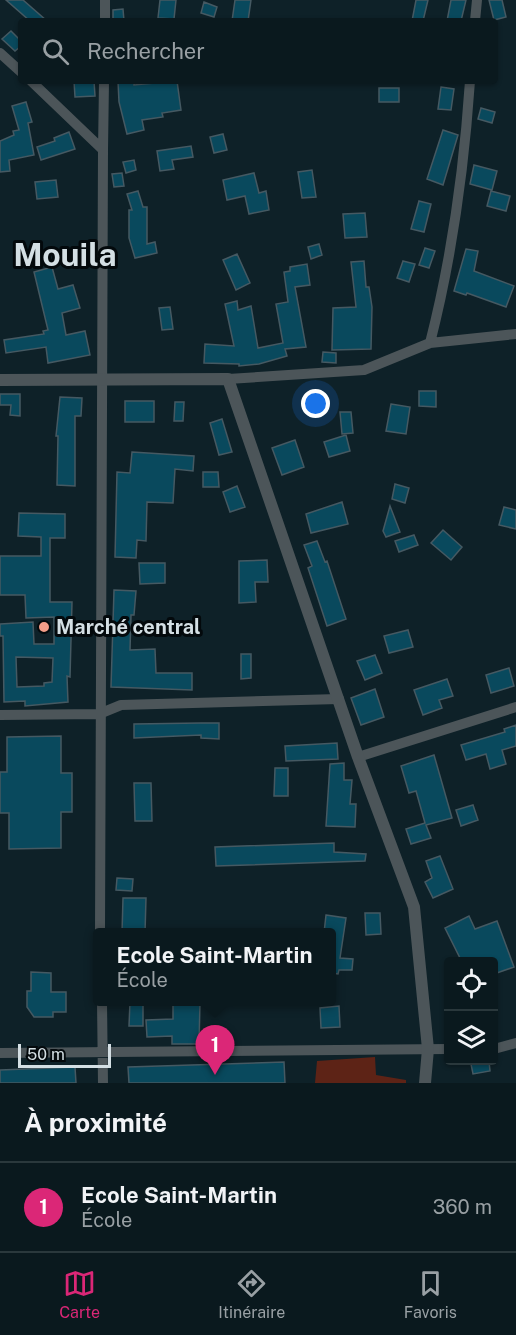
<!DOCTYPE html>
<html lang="fr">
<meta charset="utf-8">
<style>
body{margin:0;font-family:"Public Sans",sans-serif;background:#132227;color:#f1f3f6}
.controls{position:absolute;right:18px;bottom:18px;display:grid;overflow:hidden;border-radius:6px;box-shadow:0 2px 4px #0004}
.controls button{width:54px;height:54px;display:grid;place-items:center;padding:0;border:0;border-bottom:2px solid #2a383c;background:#0a191e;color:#f1f3f6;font:30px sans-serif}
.scale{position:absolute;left:18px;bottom:15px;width:93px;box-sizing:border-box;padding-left:6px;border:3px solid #d4dfe4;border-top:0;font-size:16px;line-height:21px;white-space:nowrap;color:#d4dfe4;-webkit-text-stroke:4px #03090c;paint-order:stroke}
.you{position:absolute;left:316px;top:404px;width:21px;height:21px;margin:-15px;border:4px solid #fff;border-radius:50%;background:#1a73e8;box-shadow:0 0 0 9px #1a73e833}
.badge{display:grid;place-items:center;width:39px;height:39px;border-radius:50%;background:#db2777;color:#fff;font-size:20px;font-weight:700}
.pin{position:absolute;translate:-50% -50px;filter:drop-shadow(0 2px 3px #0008)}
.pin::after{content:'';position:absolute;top:32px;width:21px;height:18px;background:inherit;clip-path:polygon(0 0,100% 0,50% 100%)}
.popup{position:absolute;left:93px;top:928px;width:243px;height:78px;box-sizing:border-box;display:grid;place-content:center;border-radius:6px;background:#0a191e;filter:drop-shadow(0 2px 4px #0005);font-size:20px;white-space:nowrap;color:#99a0a4}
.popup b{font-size:22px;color:#f1f3f6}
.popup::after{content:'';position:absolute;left:50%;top:100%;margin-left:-12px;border:12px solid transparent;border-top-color:#0a191e}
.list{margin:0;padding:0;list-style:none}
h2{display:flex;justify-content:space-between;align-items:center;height:78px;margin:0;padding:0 24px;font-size:26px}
h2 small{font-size:20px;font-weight:400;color:#99a0a4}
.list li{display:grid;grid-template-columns:39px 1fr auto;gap:18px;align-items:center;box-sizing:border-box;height:90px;padding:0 24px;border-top:2px solid #2a383c}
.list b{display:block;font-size:22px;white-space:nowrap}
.list p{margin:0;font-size:20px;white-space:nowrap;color:#99a0a4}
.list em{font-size:20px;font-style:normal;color:#99a0a4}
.icon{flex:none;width:33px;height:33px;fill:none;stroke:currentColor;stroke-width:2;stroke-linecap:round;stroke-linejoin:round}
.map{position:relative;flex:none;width:516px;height:1083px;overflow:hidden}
.search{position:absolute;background:#0a191e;box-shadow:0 2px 4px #0004;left:18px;right:18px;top:18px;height:66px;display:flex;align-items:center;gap:15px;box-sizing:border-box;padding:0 21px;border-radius:6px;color:#99a0a4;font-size:22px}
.sheet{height:168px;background:#0a191e}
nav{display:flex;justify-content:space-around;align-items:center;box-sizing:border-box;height:84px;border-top:2px solid #2a383c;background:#0a191e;font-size:16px;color:#99a0a4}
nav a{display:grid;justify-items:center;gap:3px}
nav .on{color:#db2777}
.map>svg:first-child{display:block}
.green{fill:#5d2316}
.building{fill:#09495d;stroke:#455962;stroke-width:1.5;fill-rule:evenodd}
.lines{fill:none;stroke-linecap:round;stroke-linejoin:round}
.minor{stroke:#4c5559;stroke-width:10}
.tertiary{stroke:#4c5559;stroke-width:12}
.poi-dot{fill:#f49e89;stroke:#03090c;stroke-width:2}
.labels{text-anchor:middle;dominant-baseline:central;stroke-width:6;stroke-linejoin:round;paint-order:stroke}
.poi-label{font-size:20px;font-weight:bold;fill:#d4dfe4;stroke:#03090c;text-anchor:start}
.town-label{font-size:32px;font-weight:bold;fill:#d4dfe4;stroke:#03090c}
</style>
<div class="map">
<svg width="516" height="1083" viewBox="0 0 516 1083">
<rect width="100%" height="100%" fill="#0e2128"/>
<path class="green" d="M 375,1057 L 376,1075 L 406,1080 L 406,1083 L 315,1083 L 317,1061 Z"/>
<path class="building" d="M 6,0 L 23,0 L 47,21 L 30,21 Z
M 160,0 L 176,0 L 174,19 L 158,18 Z
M 235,0 L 251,0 L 248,21 L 232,21 Z
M 416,0 L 428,0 L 423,21 L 412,21 Z
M 451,0 L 466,0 L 461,21 L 447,21 Z
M 489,0 L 502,0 L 506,17 L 494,20 Z
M 204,2 L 217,7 L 214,17 L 201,13 Z
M 123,9 L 124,21 L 113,21 L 113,10 Z
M 11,31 L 21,41 L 21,46 L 15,51 L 2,39 Z
M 74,81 L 94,81 L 95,96 L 75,97 Z
M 118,81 L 134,81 L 134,85 L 177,81 L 181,110 L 162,113 L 163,117 L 142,120 L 144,130 L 127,134 L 119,102 Z
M 441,87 L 454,89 L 451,110 L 438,109 Z
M 379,88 L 399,88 L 399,102 L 379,102 Z
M 26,102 L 32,122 L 28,123 L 34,155 L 9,160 L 10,171 L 0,172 L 0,141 L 14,135 L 13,131 L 19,130 L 12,106 Z
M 481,108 L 495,112 L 492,123 L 478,119 Z
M 443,130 L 458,135 L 443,185 L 427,179 Z
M 69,132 L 75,149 L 41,160 L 37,147 L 55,141 L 54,138 Z
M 223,134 L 227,150 L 214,153 L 210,137 Z
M 191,146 L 193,157 L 172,160 L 174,169 L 160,171 L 157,151 Z
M 134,160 L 136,170 L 126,173 L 123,162 Z
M 474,165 L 497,171 L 492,190 L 470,184 Z
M 312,170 L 316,197 L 302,198 L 298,172 Z
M 122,173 L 124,186 L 114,187 L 112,174 Z
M 254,173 L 259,193 L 266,191 L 269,210 L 249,214 L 245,196 L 227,200 L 223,180 Z
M 56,180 L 58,197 L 37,199 L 35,182 Z
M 138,191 L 143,207 L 147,207 L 147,244 L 155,242 L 157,253 L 135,258 L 129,238 L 129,210 L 132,210 L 127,194 Z
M 491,191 L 510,196 L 506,211 L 487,206 Z
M 419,201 L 431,204 L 424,232 L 411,229 Z
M 365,213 L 367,237 L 345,238 L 343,214 Z
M 319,244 L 322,255 L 311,259 L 308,247 Z
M 425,248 L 435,251 L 429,268 L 419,265 Z
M 466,249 L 478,251 L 474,271 L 514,286 L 506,307 L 467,293 L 466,295 L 454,291 Z
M 237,254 L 250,283 L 236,290 L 223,260 Z
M 364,261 L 366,287 L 369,287 L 372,307 L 371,349 L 332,350 L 333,308 L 356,307 L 351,262 Z
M 403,261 L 415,264 L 409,282 L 397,278 Z
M 307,264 L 310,285 L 295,287 L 306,347 L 285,349 L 287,356 L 259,364 L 239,366 L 239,364 L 204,363 L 205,344 L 234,346 L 225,304 L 237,301 L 238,310 L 251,306 L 258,348 L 283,343 L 276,304 L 288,302 L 284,272 L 290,271 L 290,267 Z
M 52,267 L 58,289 L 73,285 L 80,308 L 62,313 L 66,335 L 85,331 L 90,355 L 48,363 L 46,347 L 6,353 L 4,340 L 44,334 L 43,331 L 48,330 L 34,272 Z
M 170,307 L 173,329 L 162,330 L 159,308 Z
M 323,352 L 336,353 L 336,363 L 322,362 Z
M 419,391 L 436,391 L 436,407 L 419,406 Z
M 0,394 L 20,394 L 20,416 L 10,415 L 11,405 L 0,405 Z
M 60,397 L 82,398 L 81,416 L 75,416 L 75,486 L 57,485 L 58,436 L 56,436 Z
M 125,401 L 154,401 L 154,422 L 125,422 Z
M 175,402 L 184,402 L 183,421 L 174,421 Z
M 391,404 L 410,407 L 406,434 L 386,431 Z
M 340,412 L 351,412 L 353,433 L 342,434 Z
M 222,419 L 232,452 L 219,455 L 210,423 Z
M 346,435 L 350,451 L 329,457 L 324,442 Z
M 295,440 L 304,467 L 282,475 L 272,448 Z
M 132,452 L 194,456 L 193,471 L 175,469 L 173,503 L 147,502 L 146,541 L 137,540 L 136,558 L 115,557 L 117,472 L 130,473 Z
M 203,472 L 218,472 L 219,487 L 203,487 Z
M 395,484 L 409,488 L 405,503 L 392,499 Z
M 237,486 L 245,507 L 230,512 L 223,492 Z
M 342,502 L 348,524 L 311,533 L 306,514 Z
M 390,506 L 400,532 L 386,537 L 383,531 Z
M 504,507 L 516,510 L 516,529 L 499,525 Z
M 19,513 L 65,514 L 65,538 L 50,538 L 50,602 L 72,602 L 70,677 L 67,676 L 68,702 L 25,706 L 25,701 L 4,702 L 3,636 L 0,636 L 0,624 L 33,622 L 34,644 L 54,644 L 54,617 L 26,618 L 25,595 L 0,595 L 0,556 L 41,556 L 41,537 L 18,536 ZM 16,657 L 53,658 L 52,682 L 44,683 L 44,686 L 17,687 Z
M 443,530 L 462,547 L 451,560 L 431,543 Z
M 414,535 L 418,545 L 399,552 L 395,541 Z
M 317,541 L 325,562 L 327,561 L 346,619 L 327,626 L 308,568 L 312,566 L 304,545 Z
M 267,560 L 268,582 L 255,582 L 256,602 L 239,603 L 239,561 Z
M 139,563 L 165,563 L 165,583 L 140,584 Z
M 114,590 L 136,591 L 134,615 L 131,615 L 130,650 L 155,649 L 156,673 L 192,673 L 192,690 L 111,687 Z
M 408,630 L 413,647 L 389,653 L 384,636 Z
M 241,654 L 251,654 L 251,678 L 241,679 Z
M 375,655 L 382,673 L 365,680 L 357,661 Z
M 509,668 L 514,686 L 491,693 L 486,675 Z
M 447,679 L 453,696 L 439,700 L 442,708 L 423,715 L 414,690 Z
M 375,689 L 384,717 L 361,725 L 351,698 Z
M 201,723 L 219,723 L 219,739 L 201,738 L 201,735 L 134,738 L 134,724 Z
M 516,725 L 516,746 L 502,750 L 506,764 L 490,769 L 486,754 L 466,760 L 461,745 L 505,732 L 504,729 Z
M 61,736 L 61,773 L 72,773 L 72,812 L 61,812 L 61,848 L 9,849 L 9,813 L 0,813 L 0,772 L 7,772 L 7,737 Z
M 337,743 L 338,759 L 286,761 L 285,746 Z
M 434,755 L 452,818 L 426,825 L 431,838 L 411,844 L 406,829 L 425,823 L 416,791 L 409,793 L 401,766 Z
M 344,763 L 344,780 L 352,780 L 350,804 L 356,804 L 355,827 L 326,826 L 330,764 Z
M 275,768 L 288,768 L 288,796 L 274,796 Z
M 134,783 L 151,783 L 152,821 L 135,821 Z
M 473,805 L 478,820 L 461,826 L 456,810 Z
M 334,843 L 334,852 L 366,854 L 365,861 L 216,866 L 215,847 Z
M 440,856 L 453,889 L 433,898 L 425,882 L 432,878 L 426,861 Z
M 117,878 L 133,879 L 132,891 L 116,890 Z
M 123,898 L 146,898 L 145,933 L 122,933 Z
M 365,913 L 380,913 L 381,934 L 366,935 Z
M 326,915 L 346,918 L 340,958 L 353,959 L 352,970 L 339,970 L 338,974 L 332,973 L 332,933 L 324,933 Z
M 469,916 L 475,929 L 497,921 L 514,967 L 494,974 L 494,962 L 462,962 L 445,928 Z
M 31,972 L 51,973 L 51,992 L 66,992 L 66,1012 L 53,1012 L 53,1017 L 34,1017 L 27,1007 L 27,991 L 31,991 Z
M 130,1002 L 143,1002 L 143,1026 L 129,1026 Z
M 173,1002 L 200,1002 L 199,1044 L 172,1044 L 172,1036 L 147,1037 L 146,1020 L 173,1019 Z
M 339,1006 L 340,1027 L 321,1028 L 320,1008 Z
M 489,1061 L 490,1071 L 473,1074 L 471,1064 Z
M 284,1062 L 285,1083 L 129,1083 L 128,1067 Z
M 75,1067 L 76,1083 L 0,1083 L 0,1070 Z"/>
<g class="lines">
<path class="minor" d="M 105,21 L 105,0
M 475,21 L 477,0
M 0,53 L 21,72
M 31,81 L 103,150 L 100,932
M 103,150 L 104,81
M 430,343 C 452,257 464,170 470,81
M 228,379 L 364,370 L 430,343 L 516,334
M 0,715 L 99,714 L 121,705 L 339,699
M 358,757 L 516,707
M 102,1002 L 103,1083
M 494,1049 L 516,1043
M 0,1053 L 448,1049"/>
<path class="tertiary" d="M 0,380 L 228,379 L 358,757 L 414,907 L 428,1049 L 425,1083"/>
</g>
<circle class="poi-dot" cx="44" cy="627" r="6"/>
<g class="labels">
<g class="poi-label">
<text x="56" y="627">Marché central</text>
</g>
<g class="town-label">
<text x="65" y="254">Mouila</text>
</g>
</g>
</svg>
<div class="controls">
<button><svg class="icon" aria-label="locate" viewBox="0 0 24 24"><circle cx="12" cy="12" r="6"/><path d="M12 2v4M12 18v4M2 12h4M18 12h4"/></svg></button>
<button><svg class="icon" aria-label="layers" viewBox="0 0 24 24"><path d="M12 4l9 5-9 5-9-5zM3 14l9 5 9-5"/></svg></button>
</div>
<div class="scale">50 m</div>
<div class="you"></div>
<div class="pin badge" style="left:215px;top:1075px">1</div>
<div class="popup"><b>Ecole Saint-Martin</b>École</div>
<div class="search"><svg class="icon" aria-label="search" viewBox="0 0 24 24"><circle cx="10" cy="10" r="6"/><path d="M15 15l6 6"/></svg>Rechercher</div>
</div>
<section class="sheet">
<h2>À proximité<small></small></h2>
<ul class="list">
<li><span class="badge">1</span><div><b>Ecole Saint-Martin</b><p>École</p></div><em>360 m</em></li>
</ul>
</section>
<nav>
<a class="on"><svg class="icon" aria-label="map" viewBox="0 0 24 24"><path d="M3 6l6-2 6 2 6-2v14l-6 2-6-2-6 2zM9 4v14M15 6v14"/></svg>Carte</a>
<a><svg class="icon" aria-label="directions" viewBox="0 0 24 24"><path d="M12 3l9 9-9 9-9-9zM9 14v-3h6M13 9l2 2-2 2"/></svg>Itinéraire</a>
<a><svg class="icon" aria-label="saved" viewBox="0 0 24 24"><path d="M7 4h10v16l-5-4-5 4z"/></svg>Favoris</a>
</nav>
